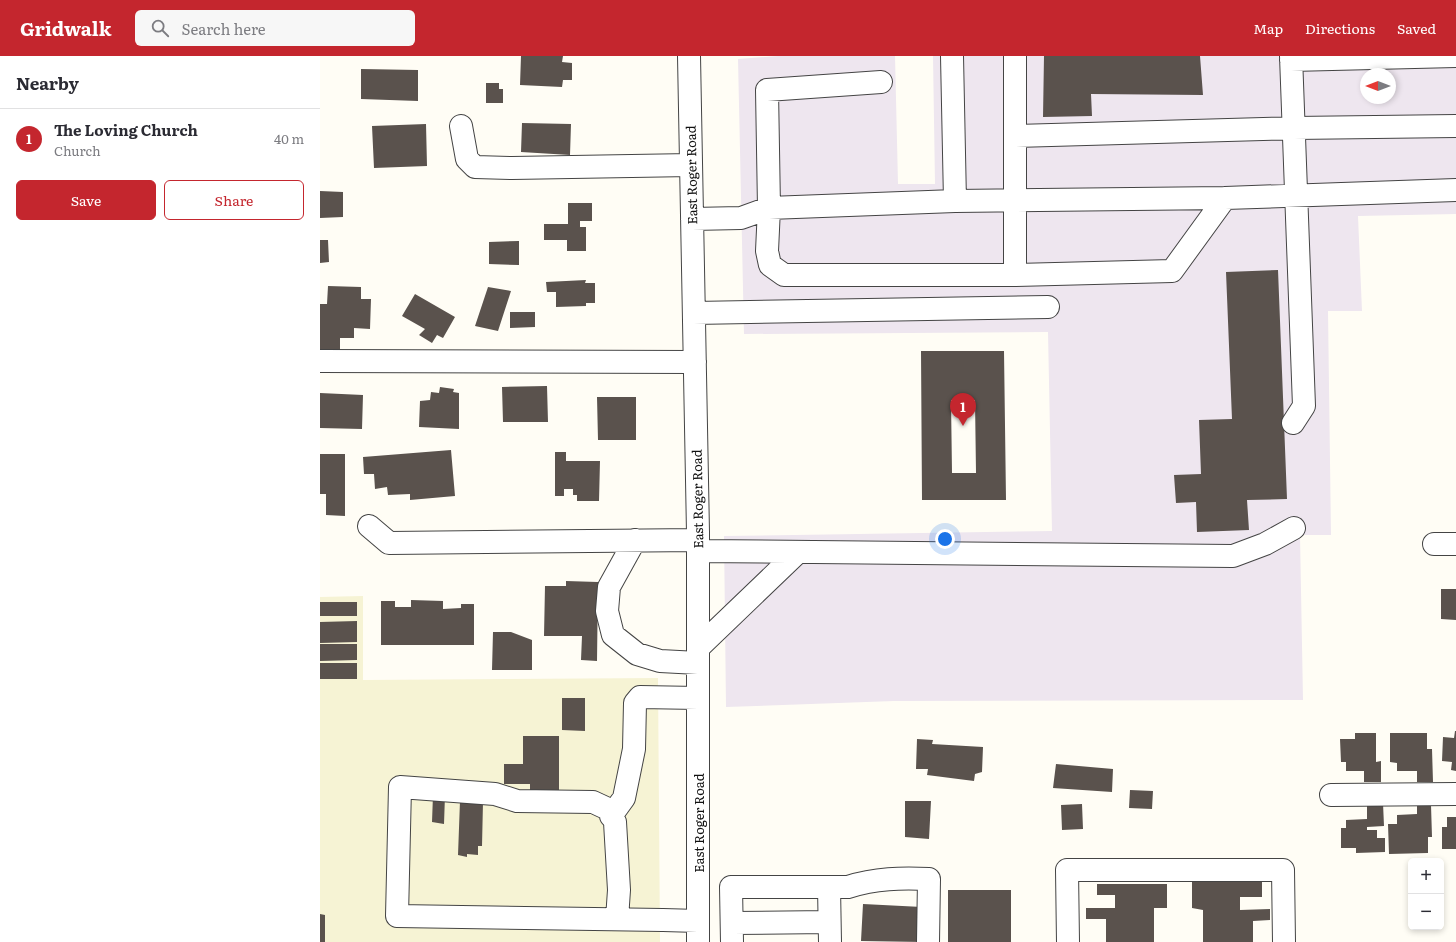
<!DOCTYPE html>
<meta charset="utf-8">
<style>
body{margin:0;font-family:Literata,serif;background:#f7f7f7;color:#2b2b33}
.controls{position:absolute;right:12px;bottom:12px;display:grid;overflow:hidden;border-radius:6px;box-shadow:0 2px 6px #0003}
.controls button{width:36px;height:36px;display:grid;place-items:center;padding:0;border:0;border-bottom:1px solid #e1e1e2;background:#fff;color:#2b2b33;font:20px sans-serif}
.compass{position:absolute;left:1040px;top:12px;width:36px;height:36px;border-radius:50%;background:#fff;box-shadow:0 2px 6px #0003;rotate:270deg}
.you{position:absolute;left:625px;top:483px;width:14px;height:14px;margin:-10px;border:3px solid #fff;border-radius:50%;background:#1a73e8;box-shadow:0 0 0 6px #1a73e833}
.badge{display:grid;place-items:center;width:26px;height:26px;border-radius:50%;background:#c4262e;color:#fff;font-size:13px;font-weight:700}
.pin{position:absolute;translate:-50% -33px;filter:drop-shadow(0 1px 2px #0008)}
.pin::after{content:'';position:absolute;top:21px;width:14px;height:12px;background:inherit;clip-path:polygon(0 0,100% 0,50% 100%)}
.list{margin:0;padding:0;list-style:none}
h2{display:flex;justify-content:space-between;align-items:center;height:52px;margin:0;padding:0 16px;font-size:17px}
h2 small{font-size:13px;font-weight:400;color:#7c7c81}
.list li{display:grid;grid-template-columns:26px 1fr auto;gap:12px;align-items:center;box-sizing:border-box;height:60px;padding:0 16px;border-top:1px solid #e1e1e2}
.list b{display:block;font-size:15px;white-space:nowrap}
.list p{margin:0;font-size:13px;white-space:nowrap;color:#7c7c81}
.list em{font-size:13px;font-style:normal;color:#7c7c81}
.actions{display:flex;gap:8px;padding:12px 16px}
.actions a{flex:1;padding:9px 0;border:1px solid #c4262e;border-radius:6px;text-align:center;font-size:14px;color:#c4262e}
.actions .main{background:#c4262e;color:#fff}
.icon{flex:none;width:22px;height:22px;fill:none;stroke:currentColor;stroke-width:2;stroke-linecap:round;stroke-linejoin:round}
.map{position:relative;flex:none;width:1136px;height:886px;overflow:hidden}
header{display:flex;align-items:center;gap:24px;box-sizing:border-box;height:56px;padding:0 20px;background:#c4262e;color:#fff}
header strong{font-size:19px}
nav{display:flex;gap:22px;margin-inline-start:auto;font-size:14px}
.search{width:280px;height:36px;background:#f7f7f7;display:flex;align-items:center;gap:10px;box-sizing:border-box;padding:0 14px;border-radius:6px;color:#7c7c81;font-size:15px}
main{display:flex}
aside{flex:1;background:#fff}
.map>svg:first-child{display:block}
.industrial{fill:#eee6ef;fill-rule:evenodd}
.farmland{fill:#f6f3d4}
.building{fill:#5a524d;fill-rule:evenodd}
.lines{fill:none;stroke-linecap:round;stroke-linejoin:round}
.minor-casing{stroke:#444;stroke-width:24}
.minor{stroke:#fff;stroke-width:22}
.labels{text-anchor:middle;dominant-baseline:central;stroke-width:4;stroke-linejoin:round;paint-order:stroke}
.street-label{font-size:13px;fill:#111;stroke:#fff}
</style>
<header>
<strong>Gridwalk</strong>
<div class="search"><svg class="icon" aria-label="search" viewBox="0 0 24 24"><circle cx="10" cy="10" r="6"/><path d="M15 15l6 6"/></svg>Search here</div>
<nav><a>Map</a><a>Directions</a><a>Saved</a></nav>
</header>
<main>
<aside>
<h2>Nearby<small></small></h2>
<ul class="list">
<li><span class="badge">1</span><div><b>The Loving Church</b><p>Church</p></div><em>40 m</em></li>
</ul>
<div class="actions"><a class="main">Save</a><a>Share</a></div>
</aside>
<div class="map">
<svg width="1136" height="886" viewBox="0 0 1136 886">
<rect width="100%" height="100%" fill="#fffdf5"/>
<path class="industrial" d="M 458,0 L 575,0 L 578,128 L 615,128 L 613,0 L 1136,0 L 1136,158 L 1038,160 L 1042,255 L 1008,255 L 1011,479 L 980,479 L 983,644 L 574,645 L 406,651 L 404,480 L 732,475 L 728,276 L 424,278 L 418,3 ZM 1046,18 L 1070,18 L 1070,42 L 1046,42 Z"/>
<path class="farmland" d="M 43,540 L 43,624 L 338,622 L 340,886 L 0,886 L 0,541 Z"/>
<path class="building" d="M 201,0 L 243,0 L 242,6 L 252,7 L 252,24 L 243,24 L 242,31 L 200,29 Z
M 724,0 L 880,0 L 883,39 L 771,38 L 772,60 L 723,61 Z
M 41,13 L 98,14 L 98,45 L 41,43 Z
M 166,27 L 179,27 L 179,33 L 183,33 L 183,47 L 166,47 Z
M 202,67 L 251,68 L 250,99 L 201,96 Z
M 106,68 L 107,110 L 54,112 L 52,70 Z
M 0,135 L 23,136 L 23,161 L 0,162 Z
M 248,147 L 272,147 L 272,165 L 260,165 L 260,171 L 266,171 L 266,195 L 247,195 L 247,184 L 224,184 L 224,168 L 248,168 Z
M 0,184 L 8,184 L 9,206 L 0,207 Z
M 199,185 L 199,209 L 169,208 L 169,186 Z
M 958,214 L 967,443 L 927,444 L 929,474 L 877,476 L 876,446 L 856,447 L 854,419 L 881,418 L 879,364 L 912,363 L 906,216 Z
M 266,224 L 265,227 L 275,227 L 275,247 L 266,247 L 266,250 L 236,251 L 236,236 L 227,236 L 226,226 Z
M 8,230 L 41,231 L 41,243 L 51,243 L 50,273 L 34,272 L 34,282 L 20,282 L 20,297 L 0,296 L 0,248 L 7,248 Z
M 168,231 L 191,235 L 178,275 L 155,270 Z
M 95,238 L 135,261 L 123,282 L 117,279 L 112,287 L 99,279 L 105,273 L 82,260 Z
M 190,256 L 215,256 L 215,271 L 190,272 Z
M 601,295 L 684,295 L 686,444 L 602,444 ZM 631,344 L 655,344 L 656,417 L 632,417 Z
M 227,330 L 228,366 L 183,366 L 182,331 Z
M 120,331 L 134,333 L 133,336 L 139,337 L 139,373 L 99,371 L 100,345 L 110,344 L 111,336 L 119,337 Z
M 0,337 L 43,339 L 42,373 L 0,372 Z
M 277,341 L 316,341 L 316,384 L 278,384 Z
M 131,394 L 135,440 L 90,444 L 90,438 L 68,439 L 67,431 L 55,433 L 54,418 L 44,418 L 43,401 Z
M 235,396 L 246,396 L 246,405 L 280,405 L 279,445 L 257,445 L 257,439 L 253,439 L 253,433 L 244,433 L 244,440 L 235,440 Z
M 0,398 L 25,398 L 25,460 L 6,459 L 6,438 L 0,438 Z
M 246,525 L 278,526 L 277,605 L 261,604 L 262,580 L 224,580 L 225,530 L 246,530 Z
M 1121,533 L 1136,533 L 1136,564 L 1121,563 Z
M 91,544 L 123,545 L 123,553 L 141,552 L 141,548 L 154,548 L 154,589 L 61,589 L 61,545 L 75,545 L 75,551 L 91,551 Z
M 0,546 L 37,546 L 37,560 L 0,560 Z
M 37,565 L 37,586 L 0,587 L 0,566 Z
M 173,576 L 191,576 L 212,584 L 212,614 L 172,614 Z
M 0,588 L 37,588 L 37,604 L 0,605 Z
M 0,607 L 37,607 L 37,623 L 0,623 Z
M 242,642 L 265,642 L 265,675 L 242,674 Z
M 1135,675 L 1136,675 L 1136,715 L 1131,714 L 1132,706 L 1122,705 L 1123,681 L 1134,682 Z
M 1035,677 L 1056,677 L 1056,706 L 1061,705 L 1061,726 L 1044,726 L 1044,715 L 1026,715 L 1026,706 L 1021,706 L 1020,683 L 1035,683 Z
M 1070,677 L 1107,677 L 1107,693 L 1112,693 L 1113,726 L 1097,726 L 1097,715 L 1077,715 L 1077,707 L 1070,706 Z
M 203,680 L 239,680 L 239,736 L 210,737 L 210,728 L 184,728 L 184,708 L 203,708 Z
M 597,683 L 613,684 L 612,688 L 663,691 L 662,716 L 655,718 L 654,725 L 607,719 L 608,713 L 596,713 Z
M 736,708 L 793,713 L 792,736 L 733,732 Z
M 810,734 L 833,735 L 832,753 L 809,752 Z
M 113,739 L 125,739 L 124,768 L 112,766 Z
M 140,745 L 163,746 L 162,790 L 158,790 L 158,799 L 147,798 L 147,801 L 138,799 Z
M 585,745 L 611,745 L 609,783 L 585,781 Z
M 1063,747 L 1064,770 L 1047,771 L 1047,774 L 1057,774 L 1057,782 L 1065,782 L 1065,796 L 1036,797 L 1036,792 L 1021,792 L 1021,772 L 1026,772 L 1026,764 L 1047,763 L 1047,748 Z
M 762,748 L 763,773 L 742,774 L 741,749 Z
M 1097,749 L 1111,749 L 1112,781 L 1108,781 L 1108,797 L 1069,798 L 1068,768 L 1077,768 L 1077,759 L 1097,758 Z
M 1127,761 L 1136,761 L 1136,793 L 1122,793 L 1122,771 L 1127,771 Z
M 872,825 L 942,825 L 942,841 L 920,841 L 920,854 L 950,853 L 950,864 L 933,865 L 933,886 L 883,886 L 883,854 L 872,852 Z
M 777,828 L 847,828 L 847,852 L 834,852 L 834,886 L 786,886 L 786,863 L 766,863 L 766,852 L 795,852 L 795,839 L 777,839 Z
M 628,834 L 691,834 L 691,886 L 628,886 Z
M 543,848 L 602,851 L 602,886 L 541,885 Z
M 0,858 L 5,859 L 5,886 L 0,886 Z"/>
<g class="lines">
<defs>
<path id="minor" d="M 369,0 L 378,477 L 378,886
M 632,0 L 635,145
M 695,0 L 695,219
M 971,0 L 984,350 L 973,367
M 971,4 L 1136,0
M 561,26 L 447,34 L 449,152 L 447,195 L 450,209 L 464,219 L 695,219 L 852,215 L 905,142 L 1136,134
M 141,70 L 147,103 L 155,111 L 192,112 L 371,109
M 695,80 L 974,72 L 1136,70
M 372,163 L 421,162 L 449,152 L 635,145 L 905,142
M 374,257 L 728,251
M 0,305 L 375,306
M 49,470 L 69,487 L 378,484
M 315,484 L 289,531 L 287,555 L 293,579 L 317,598 L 340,605 L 378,607
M 1114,488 L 1136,488
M 378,495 L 913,500 L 945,488 L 974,472
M 378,592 L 478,496
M 1011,739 L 1136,738
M 291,760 L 304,742 L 314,693 L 315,647 L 320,641 L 378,642
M 509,831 L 510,886
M 297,863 L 299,834 L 295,766 L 288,753 L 273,746 L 197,745 L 175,738 L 80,731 L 77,860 L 343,864 L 378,865
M 412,867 L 509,866
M 412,886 L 411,831 L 528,831 C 556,822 581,822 609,823 L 608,886
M 748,886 L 747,814 L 963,814 L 964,886"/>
</defs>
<use href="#minor" class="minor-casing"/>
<use href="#minor" class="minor"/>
</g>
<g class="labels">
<g class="street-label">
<text transform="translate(371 119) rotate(-91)">East Roger Road</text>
<text transform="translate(377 443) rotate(-91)">East Roger Road</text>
<text transform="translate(378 767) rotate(-90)">East Roger Road</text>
</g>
</g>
</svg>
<div class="controls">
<button>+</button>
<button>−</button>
</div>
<svg class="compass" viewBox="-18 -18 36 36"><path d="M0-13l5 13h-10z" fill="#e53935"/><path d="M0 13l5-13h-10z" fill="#7c7c81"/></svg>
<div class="you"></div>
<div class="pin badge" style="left:643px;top:370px">1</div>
</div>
</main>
